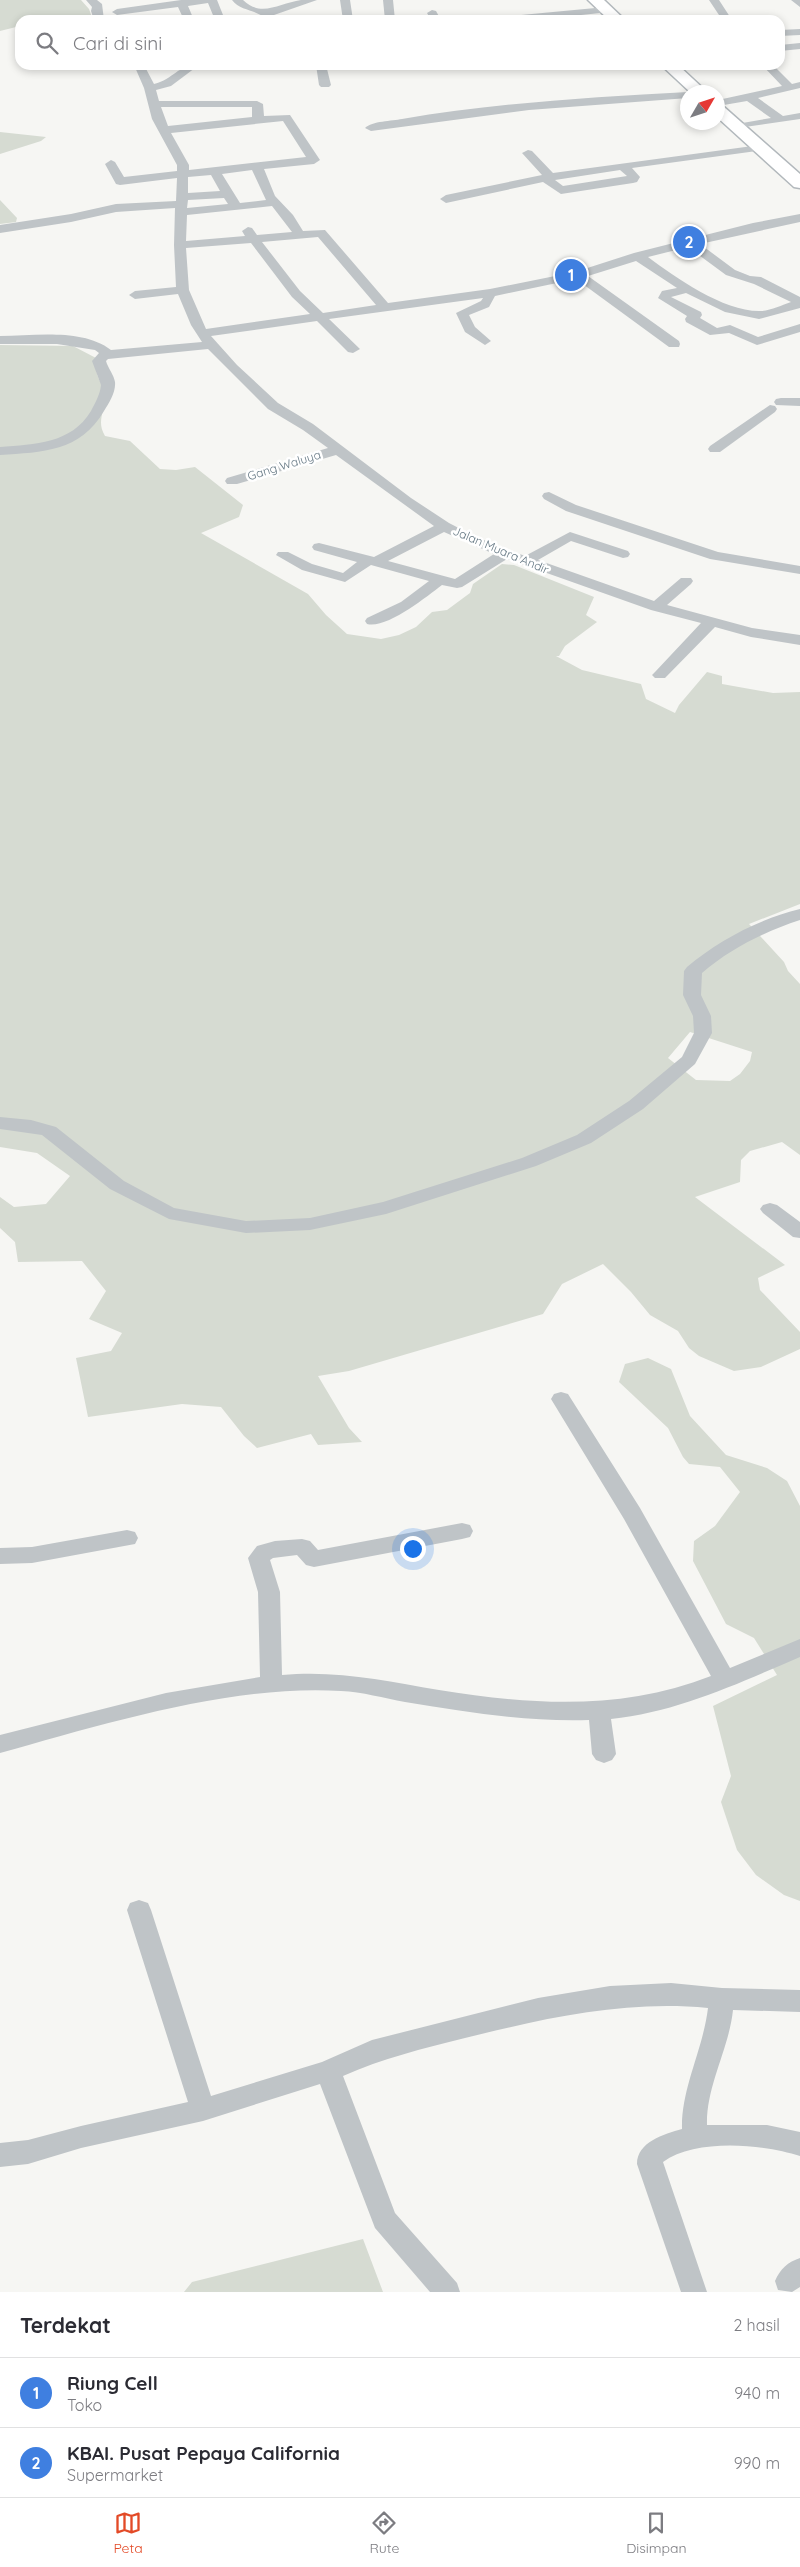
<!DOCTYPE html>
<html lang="id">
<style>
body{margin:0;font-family:Quicksand,sans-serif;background:#f7f7f7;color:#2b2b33}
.compass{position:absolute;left:680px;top:85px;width:45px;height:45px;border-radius:50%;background:#fff;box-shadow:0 2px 8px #0003;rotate:51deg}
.you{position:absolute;left:412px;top:1548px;width:18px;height:18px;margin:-12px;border:4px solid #fff;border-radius:50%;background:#1a73e8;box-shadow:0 0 0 8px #1a73e833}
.badge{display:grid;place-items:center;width:32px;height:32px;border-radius:50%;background:#e34a27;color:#fff;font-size:16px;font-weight:700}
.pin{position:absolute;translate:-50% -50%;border:2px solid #fff;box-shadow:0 1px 5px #0006}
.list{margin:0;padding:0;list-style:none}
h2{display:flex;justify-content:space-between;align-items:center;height:65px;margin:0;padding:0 20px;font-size:21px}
h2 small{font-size:16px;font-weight:400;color:#7c7c81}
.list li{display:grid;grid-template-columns:32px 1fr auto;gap:15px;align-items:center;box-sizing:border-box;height:70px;padding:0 20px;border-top:1px solid #e1e1e2}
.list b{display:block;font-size:19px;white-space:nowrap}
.list p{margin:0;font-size:16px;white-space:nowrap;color:#7c7c81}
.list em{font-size:16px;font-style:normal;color:#7c7c81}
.icon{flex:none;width:28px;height:28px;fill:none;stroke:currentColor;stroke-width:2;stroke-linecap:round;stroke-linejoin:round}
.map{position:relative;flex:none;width:800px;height:2292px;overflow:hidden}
.search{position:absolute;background:#fff;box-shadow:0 2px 8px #0003;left:15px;right:15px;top:15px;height:55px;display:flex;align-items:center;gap:12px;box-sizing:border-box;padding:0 18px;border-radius:15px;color:#7c7c81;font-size:19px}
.sheet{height:205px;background:#fff}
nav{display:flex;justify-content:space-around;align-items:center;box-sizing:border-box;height:70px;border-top:1px solid #e1e1e2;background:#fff;font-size:14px;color:#7c7c81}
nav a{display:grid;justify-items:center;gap:2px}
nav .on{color:#e34a27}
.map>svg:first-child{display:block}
.green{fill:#d6dbd2;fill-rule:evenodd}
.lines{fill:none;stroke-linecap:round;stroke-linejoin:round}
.secondary-casing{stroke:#b2b8bc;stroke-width:3}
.minor{fill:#bfc4c7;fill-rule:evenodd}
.secondary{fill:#fff;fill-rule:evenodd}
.labels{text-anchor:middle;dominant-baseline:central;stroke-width:5;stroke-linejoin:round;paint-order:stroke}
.far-street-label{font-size:12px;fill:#657884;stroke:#fff}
</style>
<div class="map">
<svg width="800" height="2292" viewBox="0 0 800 2292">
<rect width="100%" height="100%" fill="#f6f6f3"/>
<path class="green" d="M 0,0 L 81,0 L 89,9 L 93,20 L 20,20 L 20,26 L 0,31 Z
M 0,132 L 46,137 L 41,141 L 0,154 Z
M 0,200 L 17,218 L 16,222 L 0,224 Z
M 0,345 L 73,346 L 96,358 C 94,380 104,382 105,396 C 105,412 96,421 105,436 L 130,441 L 160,469 L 176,470 L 195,467 L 243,505 L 239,517 L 201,533 L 308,594 L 326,615 L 347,634 L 381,639 L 399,635 L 416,627 L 432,612 L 447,610 L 470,593 L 473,584 L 502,564 L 514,565 L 594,597 L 586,615 L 597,622 L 565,646 L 559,656 L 556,656 L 582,670 L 641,684 L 646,699 L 675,713 L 679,705 L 707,672 L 722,676 L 722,684 L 773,693 L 800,692 L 800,904 L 749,924 L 784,962 L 788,971 L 800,984 L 800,1155 L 782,1142 L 750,1151 L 741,1160 L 740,1182 L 695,1197 L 785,1265 L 758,1278 L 760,1290 L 800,1332 L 800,1349 L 761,1367 L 734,1371 L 699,1356 L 689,1348 L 678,1331 L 650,1315 L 631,1292 L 603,1264 L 562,1284 L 543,1314 L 349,1371 L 318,1376 L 349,1428 L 362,1442 L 318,1445 L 311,1434 L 257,1448 L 244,1436 L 221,1407 L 182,1404 L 88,1417 L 76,1358 L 111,1351 L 122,1333 L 89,1319 L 106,1291 L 82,1261 L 18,1262 L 15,1242 L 0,1228 L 0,1197 L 14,1207 L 46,1204 L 70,1176 L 37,1153 L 0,1147 ZM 690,1032 L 752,1052 L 750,1061 L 740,1074 L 730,1081 L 696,1080 L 668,1058 Z
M 648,1358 L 671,1369 L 690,1416 L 726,1455 L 767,1468 L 787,1481 L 800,1506 L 800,1901 L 784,1895 L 756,1875 L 737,1850 L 721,1802 L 731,1776 L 713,1706 L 777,1675 L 754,1638 L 726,1624 L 693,1561 L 694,1541 L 715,1526 L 740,1492 L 720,1467 L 689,1464 L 683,1457 L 668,1428 L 619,1382 L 625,1364 Z
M 363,2239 L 383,2292 L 184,2292 L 192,2282 Z"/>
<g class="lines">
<defs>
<path id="secondary" d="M 588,0 L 604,0 L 625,20 L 609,20 Z
M 661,65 L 678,65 L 707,92 L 690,92 Z
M 718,105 L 724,107 L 800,174 L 800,188 L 794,187 L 718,118 Z"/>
</defs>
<use href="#secondary" class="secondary-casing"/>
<path class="minor" d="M 86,0 L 97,0 L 102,4 L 104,20 L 94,20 L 91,11 L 92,7 Z
M 181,0 L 217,0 L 225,20 L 215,20 L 208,3 L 188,6 L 194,20 L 184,20 L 178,7 L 117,15 L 112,12 L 117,9 Z
M 232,0 L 243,0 C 261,18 280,3 301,0 C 306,0 312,0 317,0 L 274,15 L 277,20 L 266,20 C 258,9 241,12 232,0 Z
M 340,0 L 350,0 L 353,20 L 343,20 Z
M 383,0 L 393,0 L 395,20 L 385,20 Z
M 709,0 L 719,0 L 732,20 L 674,20 L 679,17 L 719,15 Z
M 791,0 L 800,0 L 800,7 Z
M 606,7 L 610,8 L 610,12 L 533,20 L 494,20 L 499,17 Z
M 432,10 L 436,11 L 441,20 L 431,20 L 427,13 Z
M 800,29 L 800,35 L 780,36 L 780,30 Z
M 800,43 L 800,49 L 780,51 L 780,45 Z
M 134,65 L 144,65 L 154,84 C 174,79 177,65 199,65 L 171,86 L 156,90 L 159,101 L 257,101 L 263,104 L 264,116 L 290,115 L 320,160 L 314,164 L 264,169 L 275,196 L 293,215 L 303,231 L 325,230 L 388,303 L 490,289 L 575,272 L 634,253 L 753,223 L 800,214 L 800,222 L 700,244 L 735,270 L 750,276 L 761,277 L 800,297 L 800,308 L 759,319 L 725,312 L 686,293 L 671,297 L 701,312 L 702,315 L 700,318 L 717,328 L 730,325 L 758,337 L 800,324 L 800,332 L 757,345 L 729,333 L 710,335 L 686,322 L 685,319 L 687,316 L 658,298 L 662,291 L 677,288 L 636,261 L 588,276 L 679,341 L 680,344 L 679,347 L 669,347 L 576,279 L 495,296 L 489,307 L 469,315 L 475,327 L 491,341 L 485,345 L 465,332 L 456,313 L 481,301 L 483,298 L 329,319 L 360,349 L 353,353 L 348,352 L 317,321 L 211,336 L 237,365 L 278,403 L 313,424 L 411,498 L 449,523 L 476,537 L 525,556 L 570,532 L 628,551 L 630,554 L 628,557 L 623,558 L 571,541 L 538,560 L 654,601 L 681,578 L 691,578 L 693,581 L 691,584 L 667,605 L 752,628 L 800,635 L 800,645 L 751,637 L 715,627 L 665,678 L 655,678 L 652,675 L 655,672 L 701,623 L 651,610 L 507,559 L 462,587 L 457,588 L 442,585 C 426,597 387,629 367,624 L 365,621 L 367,618 L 401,602 L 429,581 L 371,565 L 345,582 L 302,570 L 276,555 L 278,552 L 288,552 L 312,564 L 343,573 L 357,562 L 314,550 L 312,547 L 314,544 L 319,543 L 374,557 L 434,526 L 336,455 L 237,484 L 227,484 L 225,481 L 227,478 L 328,448 L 303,430 L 268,409 L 208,349 L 108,359 L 106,361 C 108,368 114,375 115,382 C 116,392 109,403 104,411 C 80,452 43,452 0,455 L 0,447 C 35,444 71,444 91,411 C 95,403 100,395 101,385 L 92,361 L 99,353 L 95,350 L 57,344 L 0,344 L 0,336 C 34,336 82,328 111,350 L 202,342 L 191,325 L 178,294 L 135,299 L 129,295 L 135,291 L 176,287 L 174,245 L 175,208 L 116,212 L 71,222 L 0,233 L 0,225 L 71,214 L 116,204 L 176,201 L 177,178 L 120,185 L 116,184 L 105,164 L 111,160 L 115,162 L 124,177 L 177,171 L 177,165 L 152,119 L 144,88 ZM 161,107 L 252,107 L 252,117 L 168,126 ZM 283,121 L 306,157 L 189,170 L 189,165 L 171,133 ZM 252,170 L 266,200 L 240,203 L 222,174 ZM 211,175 L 220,191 L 188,193 L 188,177 ZM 224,198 L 228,204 L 187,208 L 188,200 ZM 272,206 L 292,232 L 257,235 L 252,228 L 248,227 L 242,231 L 245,236 L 186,241 L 187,215 ZM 318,237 L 376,305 L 323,313 L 300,291 L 262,242 ZM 251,243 L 292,297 L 310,314 L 206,329 L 189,290 L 186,248 ZM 688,247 L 726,275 L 754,284 L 791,302 C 782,305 772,310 762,311 C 726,313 676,278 648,257 ZM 444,532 L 494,554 L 455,579 L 388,561 Z
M 316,65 L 326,65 L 331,85 L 329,87 L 321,87 L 319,85 Z
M 762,65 L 773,65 L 792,84 L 800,82 L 800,88 L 758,98 L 783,116 L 800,113 L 800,119 L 731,129 L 731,125 L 771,118 L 747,101 L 718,106 L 718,100 L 782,86 Z
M 688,92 L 691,92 L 688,92 L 688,98 L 529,110 L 371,131 L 365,128 C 372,121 392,121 402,119 C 496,103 592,97 688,92 Z
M 760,145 L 764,146 L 764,150 L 632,168 L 640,177 L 637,182 L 633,183 L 561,194 L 543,182 L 446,203 L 440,199 L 446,195 L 542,175 L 522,153 L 528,150 L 532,151 L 553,173 ZM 620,170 L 627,176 L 563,186 L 555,180 Z
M 781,398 L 800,398 L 800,406 L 776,405 L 774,402 L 776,399 Z
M 770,405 L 775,406 L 777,409 L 775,412 L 720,452 L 710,452 L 708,449 L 710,446 Z
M 549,492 L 576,505 L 718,552 L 800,566 L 800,574 L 710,559 L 566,511 L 544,499 L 542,496 L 544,493 Z
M 800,909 L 800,920 C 764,932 731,948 702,973 L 701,995 L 711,1016 L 712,1033 L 695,1064 L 643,1109 L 591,1143 L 536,1166 L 386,1214 L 310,1230 L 246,1233 L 169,1219 L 110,1189 L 42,1135 L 0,1129 L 0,1117 L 31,1120 L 56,1127 L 124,1181 L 174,1208 L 246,1221 L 310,1218 L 383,1202 L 522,1158 L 577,1135 L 629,1101 L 682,1057 L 694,1033 L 693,1016 L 683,995 L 684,971 L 687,967 C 719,940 759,919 800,909 Z
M 770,1203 L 777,1205 L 800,1222 L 800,1238 L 793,1237 L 763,1213 L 760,1209 L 763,1205 Z
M 561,1392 L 568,1394 L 640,1508 L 730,1668 L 800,1639 L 800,1657 C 739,1683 678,1712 611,1719 L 616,1754 L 612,1760 L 604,1763 L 596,1760 L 592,1754 L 589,1720 C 526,1722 466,1712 405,1702 C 384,1698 362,1692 341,1691 C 233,1684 104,1724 0,1753 L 0,1735 L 166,1693 L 260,1677 L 258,1592 L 248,1558 L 257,1546 L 275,1541 L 302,1539 L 310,1541 L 318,1550 L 462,1523 L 470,1525 L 473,1531 L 470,1537 L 462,1539 L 314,1567 L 306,1565 L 297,1555 L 273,1558 L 270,1560 L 280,1592 L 282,1675 C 338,1670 385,1681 439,1690 C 532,1705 622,1711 711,1676 L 624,1519 L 551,1399 L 554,1394 Z
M 127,1530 L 135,1532 L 138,1538 L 135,1544 L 32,1563 L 0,1564 L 0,1548 L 32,1547 Z
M 139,1900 L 148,1903 L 151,1910 L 211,2096 L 322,2062 L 372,2040 L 538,1998 L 610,1986 L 671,1983 L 722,1988 L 800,1990 L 800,2012 L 733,2010 C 729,2049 706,2086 707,2125 L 767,2125 L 800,2132 L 800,2156 C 763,2144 696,2138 663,2162 L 707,2292 L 681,2292 L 637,2164 C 637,2142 664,2134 682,2129 C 681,2088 703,2050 708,2008 C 625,2000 546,2018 465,2038 C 422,2049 383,2058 343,2076 L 395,2213 L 457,2283 L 460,2292 L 430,2292 L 375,2228 L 320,2084 L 203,2121 L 81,2148 L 28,2164 L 0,2167 L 0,2143 L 28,2140 L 81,2126 L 188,2102 L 127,1910 L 130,1903 Z
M 800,2258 L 800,2287 L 792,2292 L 778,2290 L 775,2281 C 780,2269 788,2262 800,2258 Z"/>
<use href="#secondary" class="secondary"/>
</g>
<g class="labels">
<g class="far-street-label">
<text transform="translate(284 465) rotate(-17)">Gang Waluya</text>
<text transform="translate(501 550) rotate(23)">Jalan Muara Andir</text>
</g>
</g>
</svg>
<svg class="compass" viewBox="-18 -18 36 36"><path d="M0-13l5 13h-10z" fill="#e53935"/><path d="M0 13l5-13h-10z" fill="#7c7c81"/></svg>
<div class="you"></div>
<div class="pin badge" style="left:571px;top:275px;background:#3f7fe0">1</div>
<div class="pin badge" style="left:689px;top:242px;background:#3f7fe0">2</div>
<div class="search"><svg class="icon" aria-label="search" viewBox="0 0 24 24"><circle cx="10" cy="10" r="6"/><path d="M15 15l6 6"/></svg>Cari di sini</div>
</div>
<section class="sheet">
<h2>Terdekat<small>2 hasil</small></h2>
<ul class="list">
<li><span class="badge" style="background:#3f7fe0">1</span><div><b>Riung Cell</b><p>Toko</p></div><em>940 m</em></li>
<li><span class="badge" style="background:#3f7fe0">2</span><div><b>KBAI. Pusat Pepaya California</b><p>Supermarket</p></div><em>990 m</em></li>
</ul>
</section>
<nav>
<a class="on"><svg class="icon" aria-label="map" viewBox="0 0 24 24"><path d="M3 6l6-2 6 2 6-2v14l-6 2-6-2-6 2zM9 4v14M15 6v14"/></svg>Peta</a>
<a><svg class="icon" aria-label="directions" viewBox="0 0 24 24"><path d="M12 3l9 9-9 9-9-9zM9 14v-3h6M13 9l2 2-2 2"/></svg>Rute</a>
<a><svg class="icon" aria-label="saved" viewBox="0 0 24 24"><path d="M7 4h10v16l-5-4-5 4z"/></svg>Disimpan</a>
</nav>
